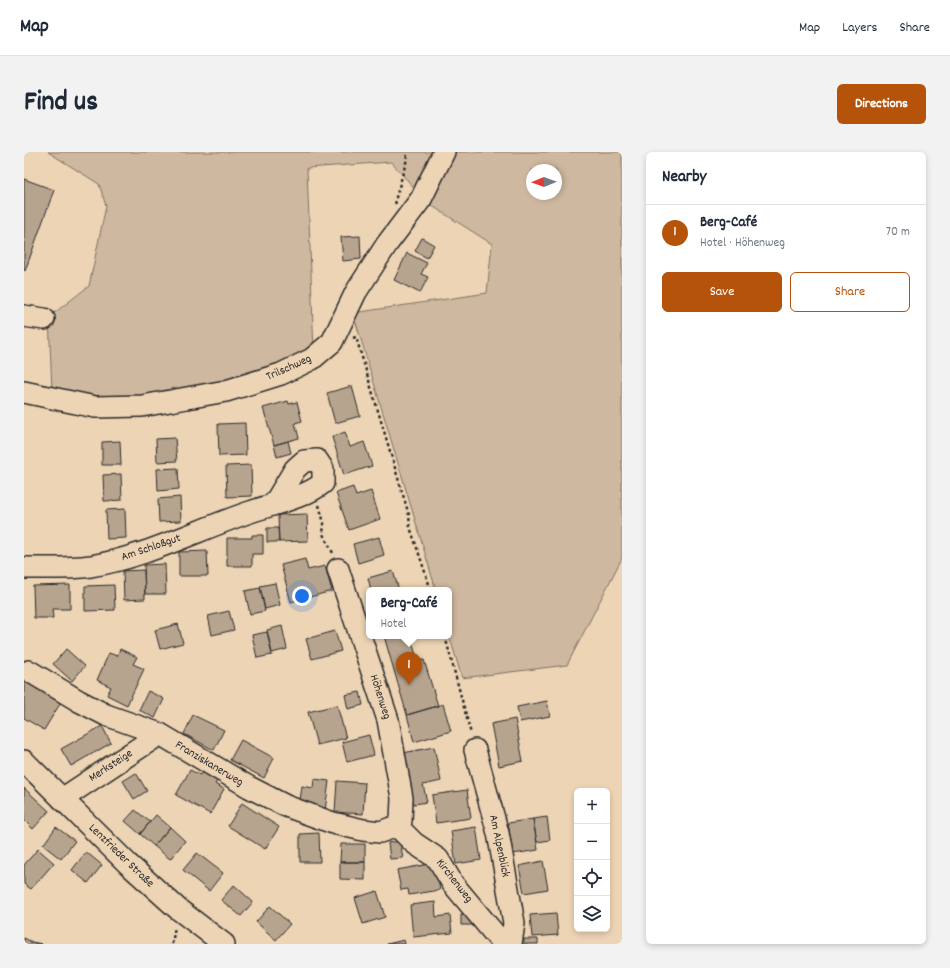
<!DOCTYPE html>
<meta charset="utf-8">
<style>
body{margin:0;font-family:Dekko,sans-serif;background:#f2f2f3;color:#1f2937}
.controls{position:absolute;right:12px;bottom:12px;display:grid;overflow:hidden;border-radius:6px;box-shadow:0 2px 6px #0003}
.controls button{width:36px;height:36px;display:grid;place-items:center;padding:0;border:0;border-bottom:1px solid #e0e1e3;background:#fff;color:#1f2937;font:20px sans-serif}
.compass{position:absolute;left:502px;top:12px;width:36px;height:36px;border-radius:50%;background:#fff;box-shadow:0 2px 6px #0003;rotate:269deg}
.you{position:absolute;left:278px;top:444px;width:14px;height:14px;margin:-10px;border:3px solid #fff;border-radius:50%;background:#1a73e8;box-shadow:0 0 0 6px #1a73e833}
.badge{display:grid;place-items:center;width:26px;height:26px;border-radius:50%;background:#b45309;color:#fff;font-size:13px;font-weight:700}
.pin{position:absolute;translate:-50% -33px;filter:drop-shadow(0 1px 2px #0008)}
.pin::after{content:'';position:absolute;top:21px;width:14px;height:12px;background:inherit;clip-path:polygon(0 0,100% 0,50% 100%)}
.popup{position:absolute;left:342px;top:435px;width:86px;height:52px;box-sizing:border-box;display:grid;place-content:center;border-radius:6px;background:#fff;filter:drop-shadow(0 1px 3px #0005);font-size:13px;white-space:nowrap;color:#747a83}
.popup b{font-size:15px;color:#1f2937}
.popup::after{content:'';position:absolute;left:50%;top:100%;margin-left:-8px;border:8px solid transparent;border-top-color:#fff}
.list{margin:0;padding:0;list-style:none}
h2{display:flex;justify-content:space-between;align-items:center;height:52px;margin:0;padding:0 16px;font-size:17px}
h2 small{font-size:13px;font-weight:400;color:#747a83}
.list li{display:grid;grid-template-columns:26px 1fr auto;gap:12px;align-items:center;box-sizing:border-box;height:56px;padding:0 16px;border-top:1px solid #e0e1e3}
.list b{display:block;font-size:15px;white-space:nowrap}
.list p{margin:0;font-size:13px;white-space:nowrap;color:#747a83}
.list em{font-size:13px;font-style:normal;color:#747a83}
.actions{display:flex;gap:8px;padding:12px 16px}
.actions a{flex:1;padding:9px 0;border:1px solid #b45309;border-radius:6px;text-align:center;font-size:14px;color:#b45309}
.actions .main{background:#b45309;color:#fff}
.icon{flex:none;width:22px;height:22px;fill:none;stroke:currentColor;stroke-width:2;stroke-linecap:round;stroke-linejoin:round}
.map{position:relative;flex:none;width:598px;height:792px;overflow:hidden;border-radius:6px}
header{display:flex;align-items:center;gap:24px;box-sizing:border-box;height:56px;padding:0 20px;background:#fff;border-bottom:1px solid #e0e1e3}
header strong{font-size:19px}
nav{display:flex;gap:22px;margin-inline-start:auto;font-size:14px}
.intro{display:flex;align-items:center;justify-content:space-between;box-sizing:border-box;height:96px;padding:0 24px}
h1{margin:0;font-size:28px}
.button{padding:10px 18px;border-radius:6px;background:#b45309;color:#fff;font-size:14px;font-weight:700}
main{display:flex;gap:24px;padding:0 24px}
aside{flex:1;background:#fff;border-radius:6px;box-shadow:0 2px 6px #0003}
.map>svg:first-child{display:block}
.green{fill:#ceb89f;stroke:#7c7265;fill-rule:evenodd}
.building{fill:#b7a48e;stroke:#2b2b2b}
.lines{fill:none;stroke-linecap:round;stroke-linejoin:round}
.minor-casing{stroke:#2b2b2b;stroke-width:24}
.path{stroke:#2b2b2b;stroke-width:2.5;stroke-dasharray:3 3;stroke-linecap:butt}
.minor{stroke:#edd4b5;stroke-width:21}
.labels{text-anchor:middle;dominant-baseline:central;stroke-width:3;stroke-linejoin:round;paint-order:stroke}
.street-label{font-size:12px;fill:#2b2b2b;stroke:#edd4b5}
</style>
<header>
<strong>Map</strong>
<nav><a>Map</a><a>Layers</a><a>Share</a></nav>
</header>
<div class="intro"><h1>Find us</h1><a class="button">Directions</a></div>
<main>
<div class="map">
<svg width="598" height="792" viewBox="0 0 598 792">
<rect width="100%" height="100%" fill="#edd4b5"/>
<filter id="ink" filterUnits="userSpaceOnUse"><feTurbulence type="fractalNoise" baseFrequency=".025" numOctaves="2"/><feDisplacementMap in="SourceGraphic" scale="8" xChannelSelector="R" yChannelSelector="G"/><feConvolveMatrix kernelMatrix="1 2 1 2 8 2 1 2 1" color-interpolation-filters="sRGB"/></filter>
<g filter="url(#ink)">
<path class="green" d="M 24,0 L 411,0 L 392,38 L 367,10 L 283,16 L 290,200 L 258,217 L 118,250 L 28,240 L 25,165 L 65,134 L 82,54 L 75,32 Z
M 425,0 L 598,0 L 598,406 L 543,513 L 438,526 L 425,483 L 425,438 L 412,438 L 329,161 L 463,141 L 468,92 L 402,50 ZM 508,18 L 532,18 L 532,42 L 508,42 Z"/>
<path class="building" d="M 0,27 L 30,38 L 1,119 L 0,118 Z
M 336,84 L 337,107 L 319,109 L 317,85 Z
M 398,86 L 410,93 L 403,106 L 391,99 Z
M 383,101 L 403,111 L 397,122 L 404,125 L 396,141 L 370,128 Z
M 328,234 L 336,264 L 311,271 L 303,241 Z
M 264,249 L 265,252 L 273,250 L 278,269 L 271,271 L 275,286 L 250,293 L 239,256 Z
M 221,271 L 222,303 L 195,304 L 194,272 Z
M 321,280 L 326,295 L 340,290 L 348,314 L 320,323 L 308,285 Z
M 151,286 L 153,309 L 133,310 L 132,287 Z
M 96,289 L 97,313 L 78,313 L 78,290 Z
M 264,289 L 267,301 L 253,305 L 250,293 Z
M 227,313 L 228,344 L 203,345 L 202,314 Z
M 154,316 L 155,337 L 134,339 L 133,317 Z
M 97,322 L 98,348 L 80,349 L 79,323 Z
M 329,335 L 332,344 L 347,339 L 356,367 L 325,378 L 312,341 Z
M 156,345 L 157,369 L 135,370 L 134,347 Z
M 101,357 L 102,386 L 83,387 L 82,358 Z
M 283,362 L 284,389 L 255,390 L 254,363 Z
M 243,376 L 254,376 L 255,390 L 243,390 Z
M 228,383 L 239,383 L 239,402 L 228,402 L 228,414 L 203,414 L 203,386 L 228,386 Z
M 355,385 L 360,403 L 334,411 L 329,392 Z
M 183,399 L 184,424 L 155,424 L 155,400 Z
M 281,407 L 284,418 L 301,414 L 308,439 L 267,450 L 257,413 Z
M 141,412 L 142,442 L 121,442 L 120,413 Z
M 120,418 L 121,447 L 100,448 L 99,419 Z
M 369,419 L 375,438 L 347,438 L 344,426 Z
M 251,431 L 256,453 L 241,457 L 236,434 Z
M 46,433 L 46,457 L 28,457 L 29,466 L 10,466 L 9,434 Z
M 90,433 L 91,458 L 61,459 L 61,434 Z
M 236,436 L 241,459 L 226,462 L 221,439 Z
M 205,459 L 210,478 L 188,483 L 184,464 Z
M 154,472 L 159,491 L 136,497 L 131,478 Z
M 258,474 L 263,497 L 248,501 L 243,478 Z
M 311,479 L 317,499 L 288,507 L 282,487 Z
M 243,480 L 248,503 L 233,506 L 228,483 Z
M 360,484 L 386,484 L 394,509 L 400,508 L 414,554 L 383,563 Z
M 42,497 L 61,514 L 48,529 L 29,512 Z
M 96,497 L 113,505 L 109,512 L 120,517 L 103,553 L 83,543 L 87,535 L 73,528 L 85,501 L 93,504 Z
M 0,527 L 37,550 L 20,578 L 0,566 Z
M 124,539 L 140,547 L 131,566 L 115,558 Z
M 336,540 L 339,553 L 324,557 L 321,543 Z
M 523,549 L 526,564 L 496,570 L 493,555 Z
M 419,552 L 427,579 L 390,590 L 383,563 Z
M 313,553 L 322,586 L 293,593 L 284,560 Z
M 169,563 L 200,578 L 190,598 L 160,582 Z
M 491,567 L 499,609 L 475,614 L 467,572 Z
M 78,574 L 87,591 L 47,614 L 37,597 Z
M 345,583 L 350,603 L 323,610 L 318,590 Z
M 217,588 L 250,606 L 240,626 L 206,608 Z
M 410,595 L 417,629 L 399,633 L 403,650 L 390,652 L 379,601 Z
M 166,618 L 176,623 L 178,620 L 194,628 L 191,632 L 200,637 L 186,662 L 152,643 Z
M 112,621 L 123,639 L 110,647 L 99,629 Z
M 290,627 L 305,629 L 301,659 L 275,656 L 278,634 L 289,636 Z
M 313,629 L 341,631 L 339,662 L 311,660 Z
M 0,636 L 25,659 L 9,677 L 0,668 Z
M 443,638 L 447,666 L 412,671 L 408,643 Z
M 218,651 L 255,675 L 241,697 L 204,674 Z
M 111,658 L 126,670 L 116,682 L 101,669 Z
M 132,663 L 146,675 L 130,694 L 116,682 Z
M 523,665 L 526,688 L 513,690 L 509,667 Z
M 509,667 L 514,698 L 489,702 L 484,671 Z
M 32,675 L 51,689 L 37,707 L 19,693 Z
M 146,675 L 161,689 L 146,707 L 130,694 Z
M 452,675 L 457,708 L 432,712 L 427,679 Z
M 295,681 L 296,710 L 276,710 L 276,682 Z
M 376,689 L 379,706 L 366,707 L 364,691 Z
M 317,692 L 341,692 L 341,710 L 316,710 Z
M 14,697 L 30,711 L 7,737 L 0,732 L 0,713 Z
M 62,700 L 78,713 L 64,731 L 48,718 Z
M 173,701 L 199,721 L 185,739 L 159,718 Z
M 519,709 L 524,737 L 500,741 L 495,714 Z
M 316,710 L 341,710 L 341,728 L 316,727 Z
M 411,711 L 416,738 L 385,743 L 384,737 L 377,738 L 373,718 Z
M 210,733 L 229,750 L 217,764 L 197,748 Z
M 353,739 L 361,765 L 339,772 L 331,746 Z
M 411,750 L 412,765 L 426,763 L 428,781 L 389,785 L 386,753 Z
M 246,754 L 266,772 L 252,788 L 232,770 Z
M 532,761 L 534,783 L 508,785 L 506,763 Z
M 437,762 L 451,762 L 451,773 L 437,773 Z
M 0,786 L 8,790 L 18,792 L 0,792 Z
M 500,787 L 514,787 L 514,792 L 500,792 Z
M 380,788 L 381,792 L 363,792 Z"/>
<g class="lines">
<defs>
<path id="minor" d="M 0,164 L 20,167
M 0,240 L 71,255 L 118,254 L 202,239 L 257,222 L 288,207 L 308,190 L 332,140 L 363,92 L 397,47 L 420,0
M 0,416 C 22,416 45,417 67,414 C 121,405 171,379 223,361 C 245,353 281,346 299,331 L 299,317 L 293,308 L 280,309 L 271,317 L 250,352
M 314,417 L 364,568 L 378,646 L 377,669 L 373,674
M 5,519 L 55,549 L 82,563 L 136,582 L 225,635 L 262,654 L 309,671 L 339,678 L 356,680 L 373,674
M 451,598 L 474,681 L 490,771 L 487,792
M 0,609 L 104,712 L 154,757 L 200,792
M 38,647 L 136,582
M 373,674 L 390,691 L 414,707 L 429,732 L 479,792"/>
</defs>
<use href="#minor" class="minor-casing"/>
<path class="path" d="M 372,52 L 371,49 L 383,7 L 382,0
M 329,186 L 332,185 L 385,363 L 386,375 L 407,438
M 295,353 L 300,371 L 299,382 L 309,401
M 421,484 L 447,582
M 148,792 L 151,775"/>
<use href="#minor" class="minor"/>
</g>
</g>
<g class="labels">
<g class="street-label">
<text transform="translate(265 216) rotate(-24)">Trilschweg</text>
<text transform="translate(127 396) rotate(-19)">Am Schloßgut</text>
<text transform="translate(356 545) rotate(72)">Höhenweg</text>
<text transform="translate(185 612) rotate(31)">Franziskanerweg</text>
<text transform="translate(87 614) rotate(-33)">Merksteige</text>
<text transform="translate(475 694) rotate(78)">Am Alpenblick</text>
<text transform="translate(97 704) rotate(44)">Lenzfrieder Straße</text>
<text transform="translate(430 729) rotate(52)">Kirchenweg</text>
</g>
</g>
</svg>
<div class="controls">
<button>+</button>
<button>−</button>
<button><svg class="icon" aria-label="locate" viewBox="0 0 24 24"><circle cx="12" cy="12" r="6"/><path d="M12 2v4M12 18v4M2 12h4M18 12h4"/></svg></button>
<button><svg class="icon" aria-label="layers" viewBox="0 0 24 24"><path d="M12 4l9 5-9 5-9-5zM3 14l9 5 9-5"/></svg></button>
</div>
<svg class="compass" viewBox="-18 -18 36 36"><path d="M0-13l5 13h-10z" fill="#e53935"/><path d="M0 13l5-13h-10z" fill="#747a83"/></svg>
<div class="you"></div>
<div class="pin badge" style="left:385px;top:533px">1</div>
<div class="popup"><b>Berg-Café</b>Hotel</div>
</div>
<aside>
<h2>Nearby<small></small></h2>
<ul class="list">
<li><span class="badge">1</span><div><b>Berg-Café</b><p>Hotel · Höhenweg</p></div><em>70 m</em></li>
</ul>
<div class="actions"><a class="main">Save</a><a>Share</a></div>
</aside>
</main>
